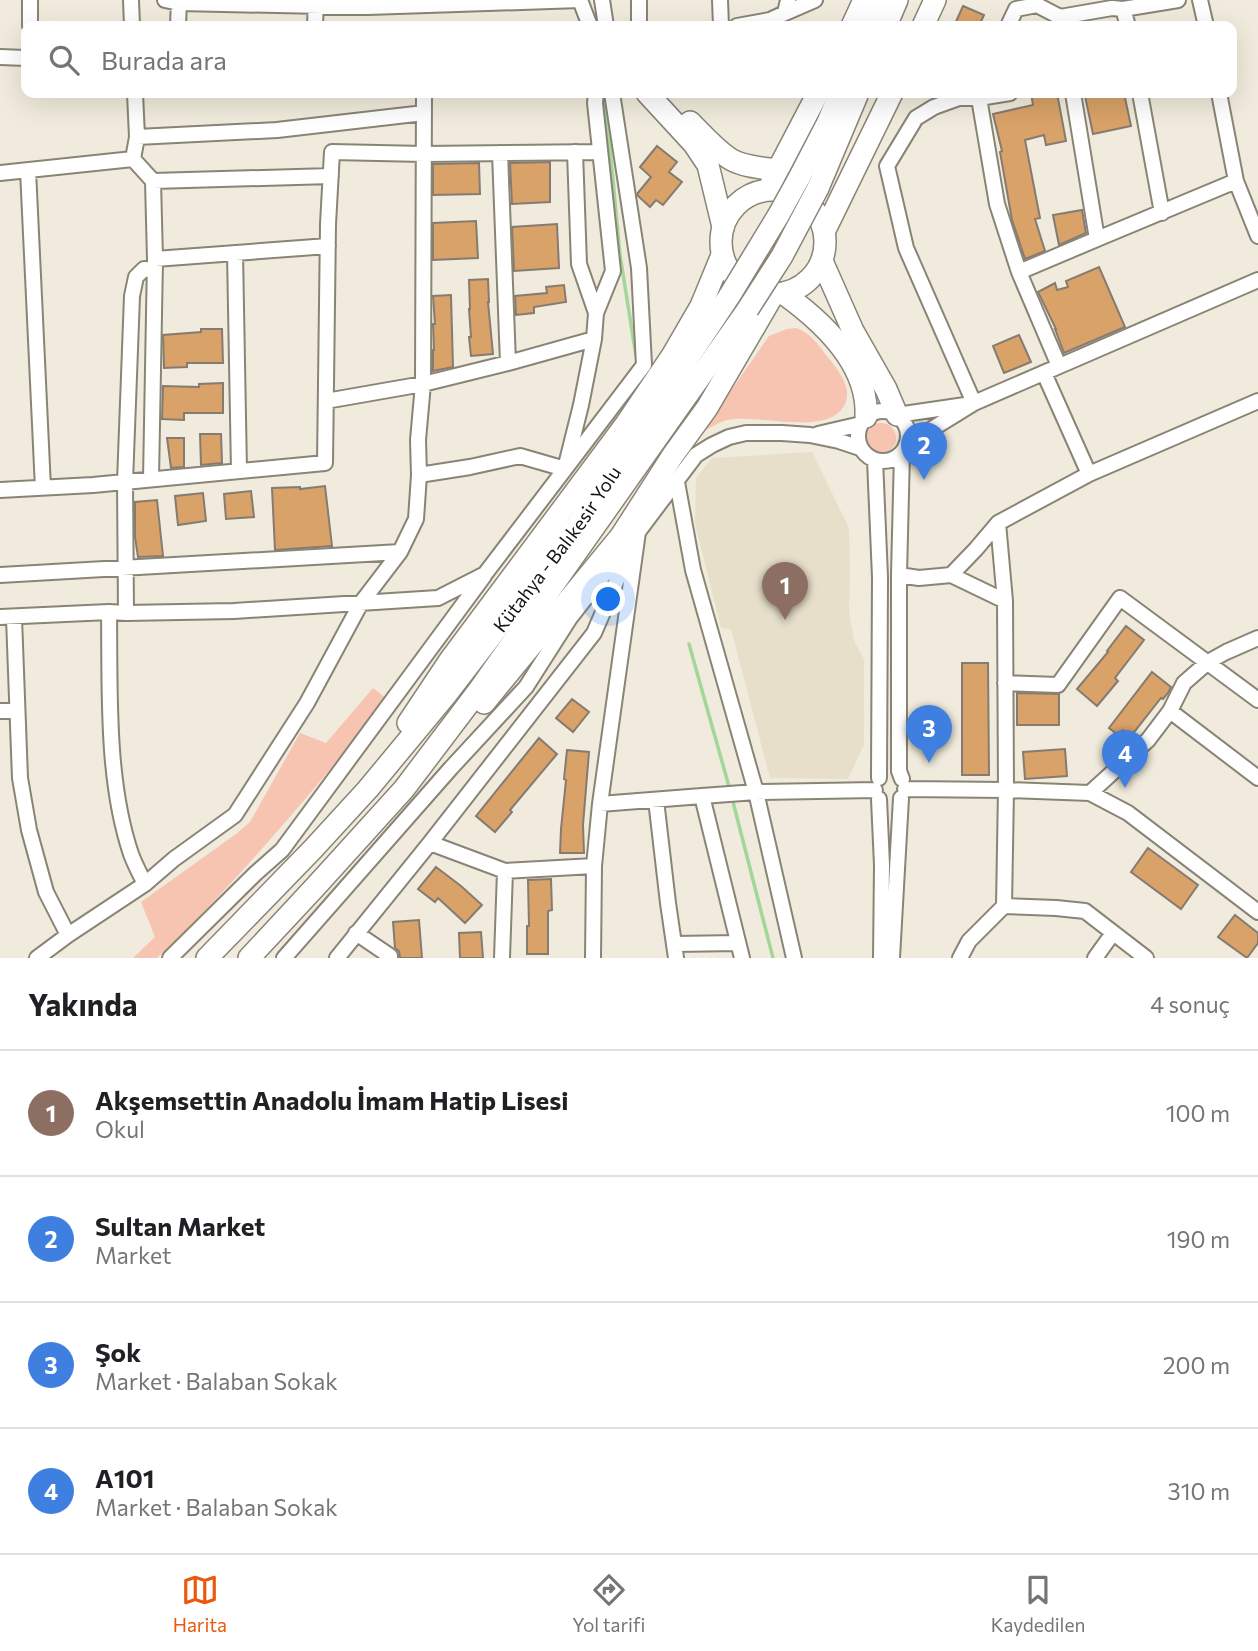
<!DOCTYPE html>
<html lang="tr">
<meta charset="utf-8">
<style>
body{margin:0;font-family:Commissioner,sans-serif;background:#f6f6f6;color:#202124}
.you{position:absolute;left:609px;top:600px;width:24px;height:24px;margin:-18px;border:5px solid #fff;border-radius:50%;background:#1a73e8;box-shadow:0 0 0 10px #1a73e833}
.badge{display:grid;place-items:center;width:46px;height:46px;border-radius:50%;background:#ea580c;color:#fff;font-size:23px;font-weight:700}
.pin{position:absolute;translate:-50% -58px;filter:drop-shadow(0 2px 4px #0008)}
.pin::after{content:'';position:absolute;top:37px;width:24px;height:21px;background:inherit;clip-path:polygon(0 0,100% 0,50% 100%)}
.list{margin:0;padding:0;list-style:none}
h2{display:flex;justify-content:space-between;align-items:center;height:91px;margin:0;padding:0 28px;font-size:30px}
h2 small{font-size:23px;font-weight:400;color:#757577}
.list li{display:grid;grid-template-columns:46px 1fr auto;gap:21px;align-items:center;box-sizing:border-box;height:126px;padding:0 28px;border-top:2px solid #e0e0e0}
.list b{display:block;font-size:26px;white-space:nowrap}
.list p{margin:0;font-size:23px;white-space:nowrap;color:#757577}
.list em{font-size:23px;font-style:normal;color:#757577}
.icon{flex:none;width:38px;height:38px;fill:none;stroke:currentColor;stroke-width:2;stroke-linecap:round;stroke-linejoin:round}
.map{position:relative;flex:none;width:1258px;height:958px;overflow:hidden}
.search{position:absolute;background:#fff;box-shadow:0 7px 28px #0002;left:21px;right:21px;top:21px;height:77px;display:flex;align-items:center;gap:18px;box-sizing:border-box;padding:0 24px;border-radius:14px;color:#757577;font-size:26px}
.sheet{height:595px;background:#fff}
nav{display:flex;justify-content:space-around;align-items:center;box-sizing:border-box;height:98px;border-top:2px solid #e0e0e0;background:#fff;font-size:19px;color:#757577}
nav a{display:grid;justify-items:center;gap:4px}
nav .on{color:#ea580c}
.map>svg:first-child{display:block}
.built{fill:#e7dfc9}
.green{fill:#f7c4b1}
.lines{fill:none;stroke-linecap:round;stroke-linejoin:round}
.stream{stroke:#a3d699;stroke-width:3.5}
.building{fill:#d9a268;stroke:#867b70;stroke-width:2}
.minor-casing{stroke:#898476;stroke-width:18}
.highway-casing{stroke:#898476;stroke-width:24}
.minor{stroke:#fff;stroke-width:14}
.highway{stroke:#fff;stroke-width:21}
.highway-bridge-casing{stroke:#898476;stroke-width:24;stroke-linecap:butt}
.highway-bridge{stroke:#fff;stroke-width:21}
.labels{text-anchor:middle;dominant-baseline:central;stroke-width:6;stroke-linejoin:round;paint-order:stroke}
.street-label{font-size:19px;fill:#16140f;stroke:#fef8e9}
</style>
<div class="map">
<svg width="1258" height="958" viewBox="0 0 1258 958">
<rect width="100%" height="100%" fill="#f0ebdc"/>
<path class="built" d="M 812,452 L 849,528 L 850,572 L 849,611 L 854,641 L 864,659 L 864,745 L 848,779 L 770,778 L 731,629 L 721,628 L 695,523 L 696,478 L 712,458 Z"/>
<path class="green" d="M 796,328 C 813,334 820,348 831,361 C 840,373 852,388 845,404 C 829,438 757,413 727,420 C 719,422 711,428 703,431 L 769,336 L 787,329 Z
M866 438a15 15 0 1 1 30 0a15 15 0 1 1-30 0Z
M 373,688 L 387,699 C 315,789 241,878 157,958 L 133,958 L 155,937 L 141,902 L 236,834 L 250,822 L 300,733 L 326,743 Z"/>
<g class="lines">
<path class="stream" d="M 604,103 L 610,148 L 620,255 L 636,356
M 689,644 L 730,790
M 732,798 L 773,958"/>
</g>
<path class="building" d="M 963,6 L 984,15 L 979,26 L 954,26 Z
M 1031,93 L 1057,93 L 1066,141 L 1046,145 L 1044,135 L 1025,140 L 1040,218 L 1035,219 L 1045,251 L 1025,259 L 1012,220 L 1000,152 L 1002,151 L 993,114 L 1033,105 Z
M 1099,93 L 1124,93 L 1131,126 L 1093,134 L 1085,96 Z
M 657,146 L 677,162 L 669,172 L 682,182 L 663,205 L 656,200 L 650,207 L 638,196 L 637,194 L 651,177 L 640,167 Z
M 550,162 L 550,202 L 512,204 L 510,163 Z
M 479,163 L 480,194 L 433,195 L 433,164 Z
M 1082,210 L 1086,233 L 1059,245 L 1053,215 Z
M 476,221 L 478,258 L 433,260 L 433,223 Z
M 557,224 L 559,268 L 514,271 L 512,227 Z
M 1099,267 L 1125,327 L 1064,353 L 1055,329 L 1056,329 L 1038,292 L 1055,283 L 1057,290 L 1068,287 L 1066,281 Z
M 488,279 L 489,302 L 488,302 L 493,354 L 471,356 L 469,337 L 471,337 L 469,309 L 470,309 L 469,280 Z
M 564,285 L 566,302 L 534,307 L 534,313 L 516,315 L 515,296 L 547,293 L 546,287 Z
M 451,295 L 453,367 L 433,371 L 433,350 L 434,350 L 433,324 L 435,324 L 433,296 Z
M 201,329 L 222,329 L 223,363 L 187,363 L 187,367 L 164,368 L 163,335 L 201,332 Z
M 1019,335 L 1031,362 L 1004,373 L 993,346 Z
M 223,383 L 223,413 L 184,413 L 184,420 L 162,419 L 163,386 L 199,387 L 199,384 Z
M 200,434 L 221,434 L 222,463 L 201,465 Z
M 167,438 L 184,438 L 184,467 L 171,468 Z
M 325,486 L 332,546 L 275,550 L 272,488 L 300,487 L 300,489 Z
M 251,491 L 254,517 L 226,519 L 224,494 Z
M 203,493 L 206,521 L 178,525 L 175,496 Z
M 157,500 L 163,556 L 138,557 L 135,537 L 135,502 Z
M 1126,626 L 1144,640 L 1115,678 L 1118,681 L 1097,706 L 1077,689 L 1108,652 L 1107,651 Z
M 962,663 L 988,663 L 989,775 L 962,775 Z
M 1152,672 L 1171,687 L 1168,693 L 1163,699 L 1161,698 L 1131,736 L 1123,730 L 1118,735 L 1109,728 Z
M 1017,693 L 1059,694 L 1059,725 L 1017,725 Z
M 572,699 L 589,712 L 573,732 L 556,718 Z
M 539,738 L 557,754 L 510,810 L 512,812 L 495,832 L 476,816 Z
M 1065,749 L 1067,776 L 1025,779 L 1023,752 Z
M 567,750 L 589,752 L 583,825 L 584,853 L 560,853 L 561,829 L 566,780 L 564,779 Z
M 1148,848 L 1198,885 L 1181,909 L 1131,872 Z
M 436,867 L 461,886 L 482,905 L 465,923 L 438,898 L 435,902 L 418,889 Z
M 551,879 L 552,910 L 548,911 L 548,954 L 527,954 L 527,926 L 529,926 L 528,880 Z
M 1235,915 L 1258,933 L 1258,943 L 1247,958 L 1218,937 Z
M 419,920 L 422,958 L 400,958 L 399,951 L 395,948 L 393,922 Z
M 481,932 L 483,958 L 460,958 L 459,933 Z"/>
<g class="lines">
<defs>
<path id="minor" d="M 131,0 L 132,26
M 165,0 L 179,3 L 368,7 L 580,0 L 590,26
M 602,0 L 606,26
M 639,0 L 639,26
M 720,0 L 721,26
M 1200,0 L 1206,26
M 1123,9 L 1178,0
M 785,13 L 815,0
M 30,26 L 30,0
M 178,26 L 179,0
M 315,26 L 316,0
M 737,26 L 770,20 L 785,13 L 788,0
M 1008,26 L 1016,9 L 1037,5 L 1060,17 L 1112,8 L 1123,9 L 1128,26
M 0,57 L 26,58
M 981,93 L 979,98 L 997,204 L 1019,272 L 1059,366
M 1140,93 L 1162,213
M 1219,93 L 1236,181 L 1258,236
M 137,137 L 277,130 L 424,113
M 575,152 L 579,264 L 596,313
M 500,153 L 508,363
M 133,159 L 153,181 L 155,259 L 151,479
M 28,170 L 43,488
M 0,173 L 133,159 L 137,137 L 135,93
M 153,181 L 331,176
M 1097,239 L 1236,181
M 235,253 L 239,471
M 155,259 L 328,246
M 1019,272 L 1097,239 L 1073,93
M 1044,373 L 1089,474
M 326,401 L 423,384 L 508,363 L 594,339
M 974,403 L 906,248 L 887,166 L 916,118 L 934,107 L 959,98 L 979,98 L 1010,93
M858 436a25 25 0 1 1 50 0a25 25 0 1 1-50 0Z
M 897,415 L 965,405
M 818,434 L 861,424
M 906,445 L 974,403 L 1258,280
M 875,460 L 880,577 L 879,778
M 419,475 L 470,467 L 520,456 L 565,469 L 644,365 L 639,268 L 612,93
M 677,482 L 693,570 L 756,792 L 794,958
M 0,490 L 93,485 L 325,463 L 328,224 L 332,152 L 424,154 L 600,152
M 0,575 L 400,552
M 899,575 L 919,578 L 951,575 L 1005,601
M 951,575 L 976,549 L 998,523 L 1089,474 L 1258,401
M 109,612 C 110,690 106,780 131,854 C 135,865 140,874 145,884
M 126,613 L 125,482 L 132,296 L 136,277 L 144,269 L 155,270
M 0,617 L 109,612 L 126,613 L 234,611 L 438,598 L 485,574 L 565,469 L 581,405 L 594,339 L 596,313 L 613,271 L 595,103 L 596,93
M 14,618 L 20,778 L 29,830 L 46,892 L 68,935
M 1005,683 L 1058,685 L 1120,598 L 1258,700
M 0,711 L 16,711
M 1170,711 L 1258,778
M 902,779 L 899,771 L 899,575 L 902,453
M 905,789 L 1006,790 L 1090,793 L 1128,813 L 1258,912
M 1090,793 L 1148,740 L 1170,711 L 1184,683 L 1208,662 L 1226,652 L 1258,638
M 702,796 L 756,792 L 875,790
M 879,799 L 882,865 L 881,958
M 656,800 L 668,903 L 676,958
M 600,804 L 702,796 L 742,958
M 430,843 L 505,871 L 594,866
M 1004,906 L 1056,908 L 1085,911 L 1146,958
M 356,933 L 390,956 L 390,958
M 674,944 L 738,943
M 37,958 L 68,935 L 145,884 L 174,859 L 235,815 L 307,703 L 361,603 L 400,552 L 416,519 L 419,475 L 418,440 L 423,384 L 424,93
M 170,958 L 256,873 L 282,850 L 484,576
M 284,958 L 451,768 L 526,687 L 570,618 L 636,534
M 337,958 L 430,843 L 594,633 L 629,552
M 502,958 L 505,871
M 593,958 L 594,866 L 600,804 L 638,532 L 696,455 L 712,445 L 729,437 L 746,433 L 782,433 L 810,435 L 839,441 L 860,448
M 892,958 L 901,798
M 960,958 L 969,941 L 1004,906 L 1006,790 L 1005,601 L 998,523
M 1095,958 L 1113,933"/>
<g id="highway">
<path d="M 852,26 L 864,0"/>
<path d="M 869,26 L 880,0"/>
<path d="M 886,26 L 897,0"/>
<path d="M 923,26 L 935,0"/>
<path d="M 647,93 L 694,144 L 708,165 L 723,227"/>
<path d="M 690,122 C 701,133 719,153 732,160 C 745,167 763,168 777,170"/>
<path d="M 799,178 L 828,122 L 840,93"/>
<path d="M 772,181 L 818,93"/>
<path d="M 818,188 L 858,93"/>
<circle cx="773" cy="242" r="52"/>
<path d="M 825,230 L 892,93"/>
<path d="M 822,261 L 853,331 L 886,389 L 897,415"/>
<path d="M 784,294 C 823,322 869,365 866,417"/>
<path d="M 484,703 L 621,536 L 673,455 L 707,408 L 773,295"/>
<path d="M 408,723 L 450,660 L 626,424 L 672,356 L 701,306 L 722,255"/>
<path id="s1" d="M 207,958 L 313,849 L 368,789 L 445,696 L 579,522 L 730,295"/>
<path d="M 249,958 L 317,885 L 404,789 L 479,690 L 748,309"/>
</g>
</defs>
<use href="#minor" class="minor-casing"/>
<use href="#highway" class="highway-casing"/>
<use href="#minor" class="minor"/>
<use href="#highway" class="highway"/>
<defs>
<path id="highway-bridge" d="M 730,295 L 778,216 L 799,178
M 748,309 L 782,256 L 818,188"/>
</defs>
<use href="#highway-bridge" class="highway-bridge-casing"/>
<use href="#highway-bridge" class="highway-bridge"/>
</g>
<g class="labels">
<g class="street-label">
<text stroke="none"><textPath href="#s1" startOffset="539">Kütahya - Balıkesir Yolu</textPath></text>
</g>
</g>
</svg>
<div class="you"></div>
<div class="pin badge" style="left:785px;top:620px;background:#8d6e63">1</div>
<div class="pin badge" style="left:924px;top:480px;background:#3f7fe0">2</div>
<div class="pin badge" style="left:929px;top:763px;background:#3f7fe0">3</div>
<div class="pin badge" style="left:1125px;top:788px;background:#3f7fe0">4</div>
<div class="search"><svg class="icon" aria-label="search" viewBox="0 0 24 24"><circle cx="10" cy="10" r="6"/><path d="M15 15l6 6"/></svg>Burada ara</div>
</div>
<section class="sheet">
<h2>Yakında<small>4 sonuç</small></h2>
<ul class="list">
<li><span class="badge" style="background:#8d6e63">1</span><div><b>Akşemsettin Anadolu İmam Hatip Lisesi</b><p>Okul</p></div><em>100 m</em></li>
<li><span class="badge" style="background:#3f7fe0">2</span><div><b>Sultan Market</b><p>Market</p></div><em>190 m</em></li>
<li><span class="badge" style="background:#3f7fe0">3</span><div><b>Şok</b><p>Market · Balaban Sokak</p></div><em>200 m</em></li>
<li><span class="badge" style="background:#3f7fe0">4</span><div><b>A101</b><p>Market · Balaban Sokak</p></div><em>310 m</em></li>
</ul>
</section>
<nav>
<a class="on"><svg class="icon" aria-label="map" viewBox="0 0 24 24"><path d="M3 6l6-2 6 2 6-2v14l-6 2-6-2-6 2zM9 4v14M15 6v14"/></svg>Harita</a>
<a><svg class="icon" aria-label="directions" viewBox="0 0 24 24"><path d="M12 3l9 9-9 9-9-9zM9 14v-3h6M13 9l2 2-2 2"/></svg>Yol tarifi</a>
<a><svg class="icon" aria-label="saved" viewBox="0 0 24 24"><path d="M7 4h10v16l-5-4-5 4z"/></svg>Kaydedilen</a>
</nav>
